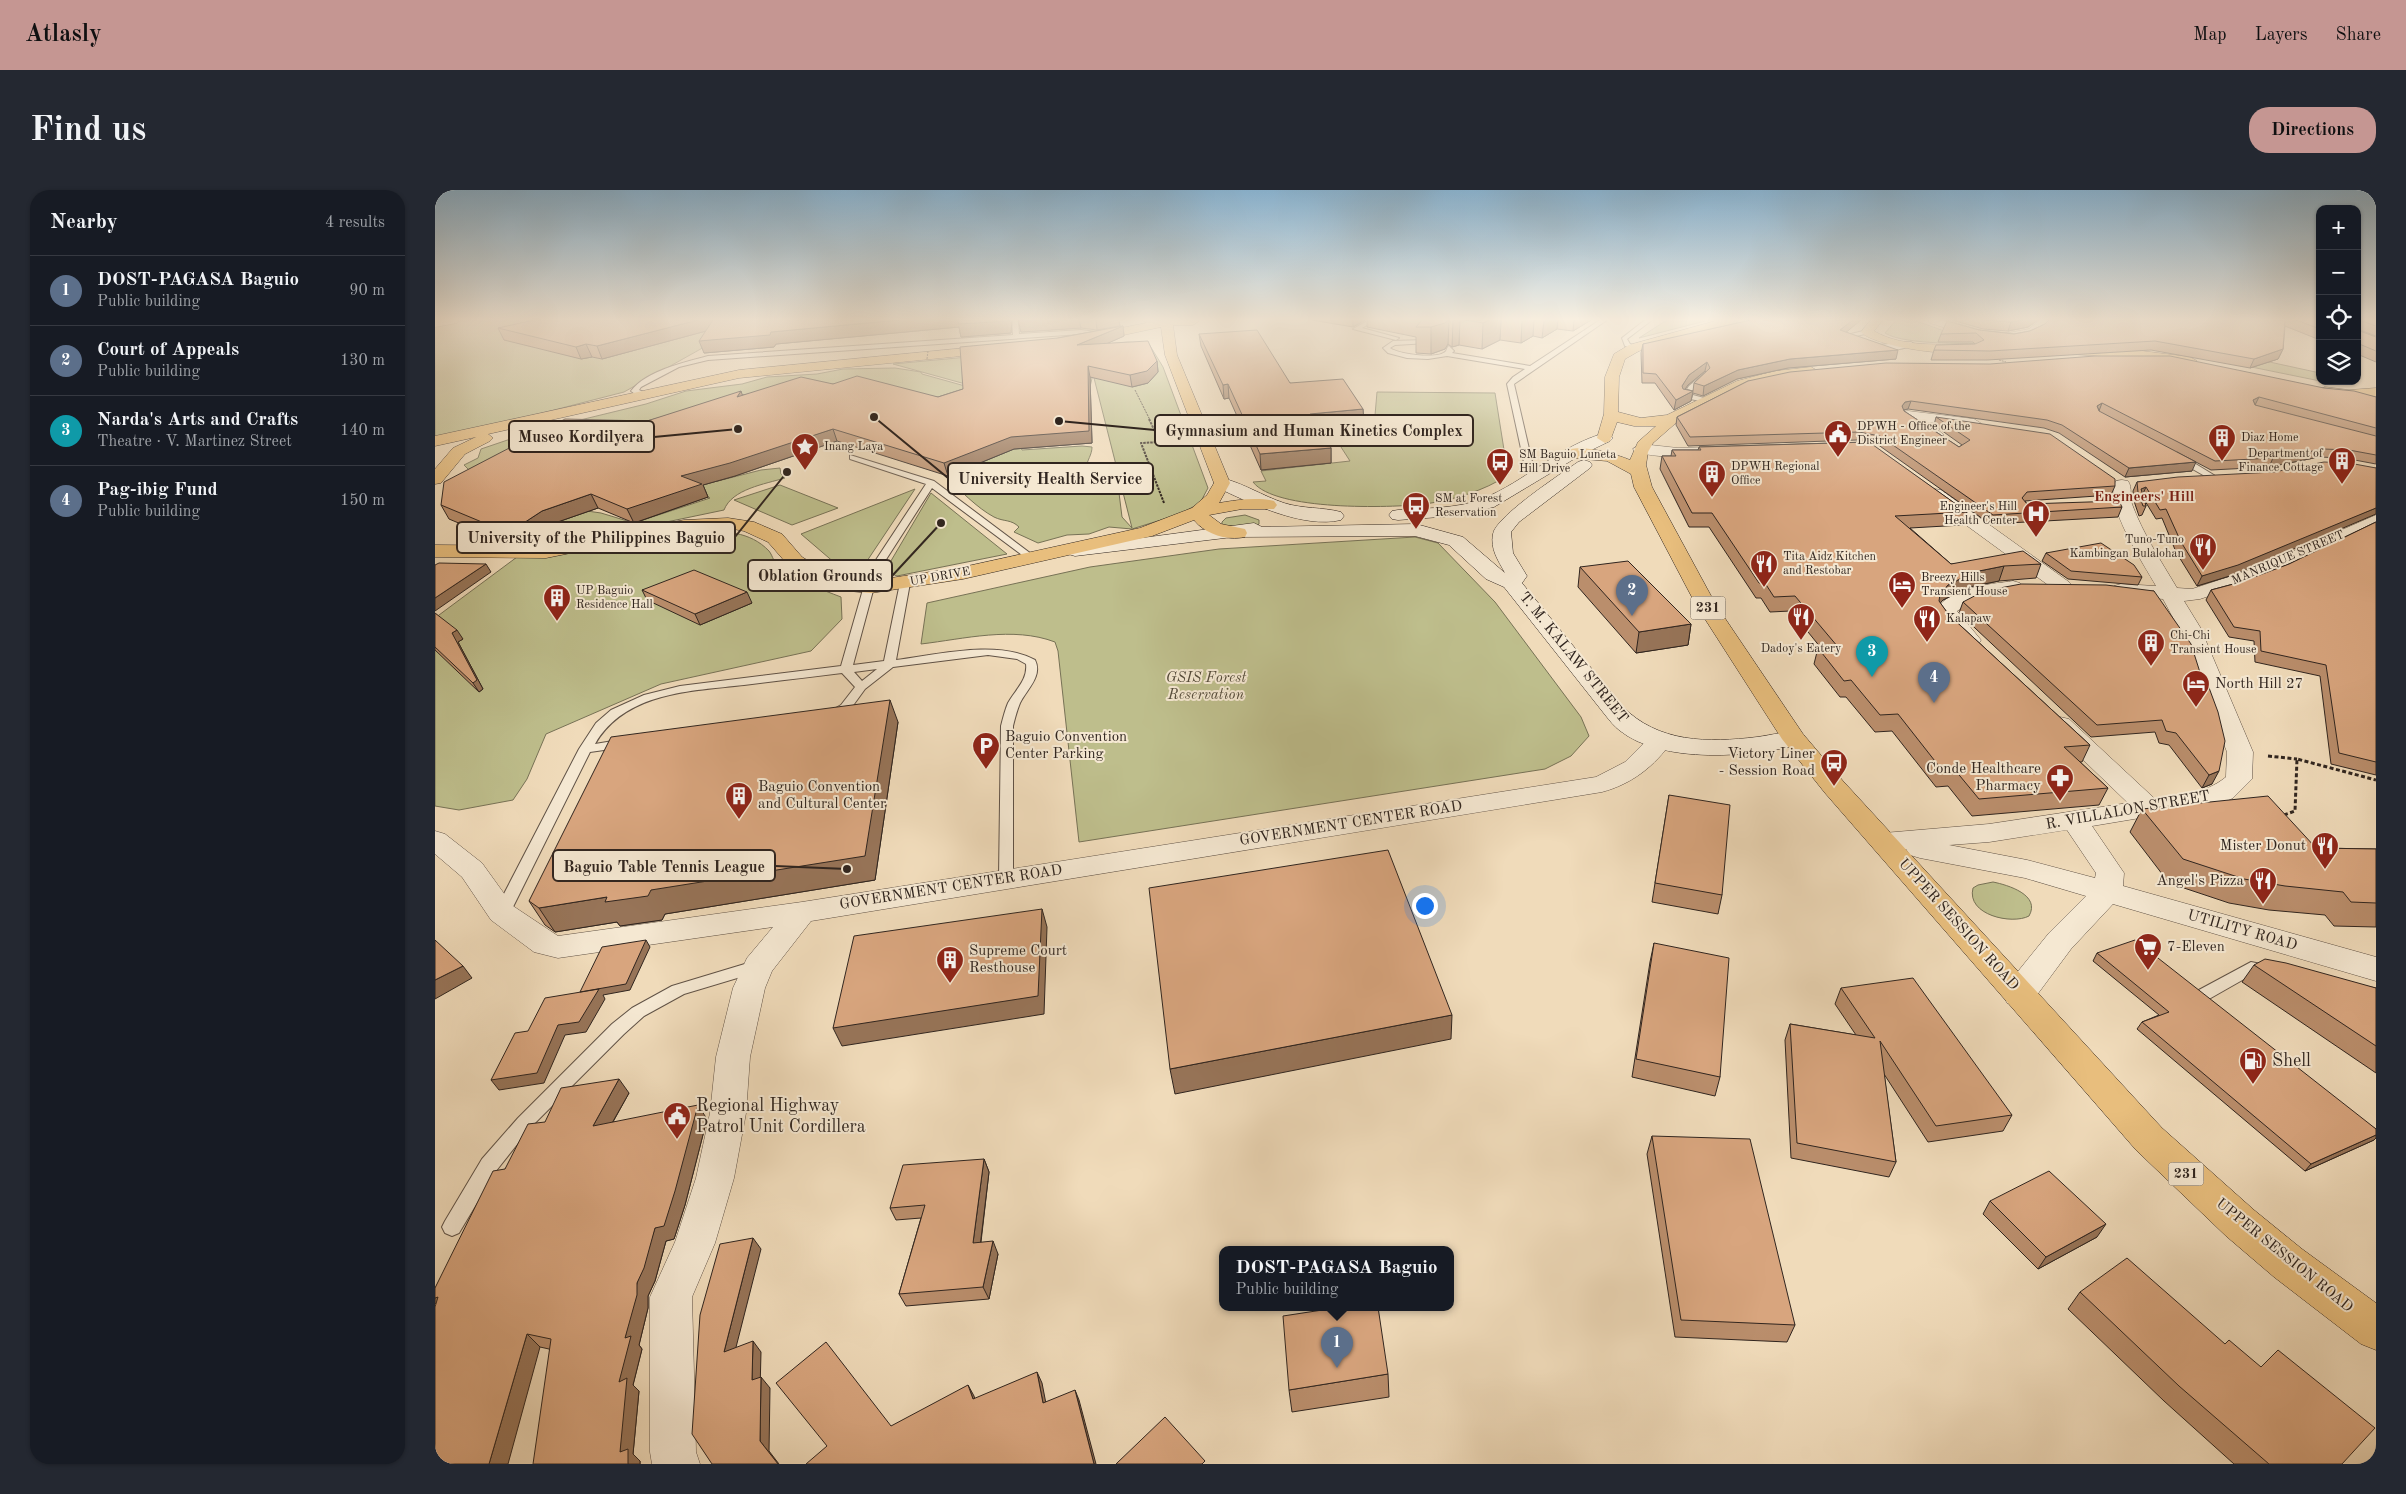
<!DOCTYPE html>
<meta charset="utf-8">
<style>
body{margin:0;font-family:"Old Standard TT",serif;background:#242831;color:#f1f3f6}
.controls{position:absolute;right:15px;top:15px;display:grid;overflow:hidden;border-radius:10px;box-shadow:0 1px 4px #0004}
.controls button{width:45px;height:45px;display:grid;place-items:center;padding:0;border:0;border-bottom:1px solid #363941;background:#171b24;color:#f1f3f6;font:25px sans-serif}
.you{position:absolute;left:989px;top:715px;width:18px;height:18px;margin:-12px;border:4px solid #fff;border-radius:50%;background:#1a73e8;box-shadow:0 0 0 8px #1a73e833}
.badge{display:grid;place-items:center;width:32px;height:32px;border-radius:50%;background:#c59692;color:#fff;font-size:16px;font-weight:700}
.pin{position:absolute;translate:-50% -41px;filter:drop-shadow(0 1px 2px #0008)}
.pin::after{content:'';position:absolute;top:26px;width:18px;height:15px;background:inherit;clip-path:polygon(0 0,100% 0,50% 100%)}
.popup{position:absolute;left:784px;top:1056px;width:235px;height:65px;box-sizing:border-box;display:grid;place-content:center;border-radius:10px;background:#171b24;filter:drop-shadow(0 1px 4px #0005);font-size:16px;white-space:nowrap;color:#9ea1a6}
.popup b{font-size:19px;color:#f1f3f6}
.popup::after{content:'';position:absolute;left:50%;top:100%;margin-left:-10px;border:10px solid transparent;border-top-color:#171b24}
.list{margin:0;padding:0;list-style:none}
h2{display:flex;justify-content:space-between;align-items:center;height:65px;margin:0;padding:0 20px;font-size:21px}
h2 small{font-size:16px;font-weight:400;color:#9ea1a6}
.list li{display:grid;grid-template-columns:32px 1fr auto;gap:15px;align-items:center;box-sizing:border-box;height:70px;padding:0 20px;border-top:1px solid #363941}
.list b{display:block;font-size:19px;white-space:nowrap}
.list p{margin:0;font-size:16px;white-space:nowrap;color:#9ea1a6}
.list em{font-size:16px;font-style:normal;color:#9ea1a6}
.icon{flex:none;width:28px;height:28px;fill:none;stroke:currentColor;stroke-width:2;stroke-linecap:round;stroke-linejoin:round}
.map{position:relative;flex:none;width:1941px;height:1274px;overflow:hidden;border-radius:20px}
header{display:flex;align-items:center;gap:30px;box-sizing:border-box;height:70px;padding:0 25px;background:#c59692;color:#111}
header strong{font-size:24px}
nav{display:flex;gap:28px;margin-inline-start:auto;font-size:18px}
.intro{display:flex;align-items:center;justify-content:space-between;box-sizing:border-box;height:120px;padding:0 30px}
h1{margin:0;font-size:35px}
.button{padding:12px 22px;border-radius:20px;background:#c59692;color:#111;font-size:18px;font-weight:700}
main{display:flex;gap:30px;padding:0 30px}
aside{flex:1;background:#171b24;border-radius:20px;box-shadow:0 1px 4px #0004}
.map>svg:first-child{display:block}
.green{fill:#bebe8c;stroke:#777256;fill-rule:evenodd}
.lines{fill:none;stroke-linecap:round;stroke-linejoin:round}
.lane-casing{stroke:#605246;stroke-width:2}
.street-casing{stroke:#605246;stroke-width:1}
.secondary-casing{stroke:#30251f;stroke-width:1}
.primary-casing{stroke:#30251f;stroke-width:1}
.highway-casing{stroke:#30251f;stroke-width:1}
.path-far2{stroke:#30251f;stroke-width:1;stroke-dasharray:2 1;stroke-linecap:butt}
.path-far1{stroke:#30251f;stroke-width:2;stroke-dasharray:2.5 1;stroke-linecap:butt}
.path{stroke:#30251f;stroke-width:3;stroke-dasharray:4 2.5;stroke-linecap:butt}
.lane{fill:#f5e8d2;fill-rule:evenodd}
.street{fill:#f5e8d2;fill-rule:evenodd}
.secondary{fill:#f5e8d2;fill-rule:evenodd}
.primary{fill:#e8be7d;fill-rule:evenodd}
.highway{fill:#e8be7d;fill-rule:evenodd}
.path-bridge{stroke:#30251f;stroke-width:1;stroke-dasharray:2 1;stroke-linecap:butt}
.wall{fill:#ba8e6c;stroke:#30251f;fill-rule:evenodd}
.shaded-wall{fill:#977458;stroke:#30251f}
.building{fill:#d8a57e;stroke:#30251f}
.labels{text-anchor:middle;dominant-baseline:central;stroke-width:4;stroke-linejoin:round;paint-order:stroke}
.far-poi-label{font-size:12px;fill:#30251f;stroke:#f5e8d2;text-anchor:start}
.far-street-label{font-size:12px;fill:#30251f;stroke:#f5e8d2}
.shield{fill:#f5e8d2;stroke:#6b6055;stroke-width:1}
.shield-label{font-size:14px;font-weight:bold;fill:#30251f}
.far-quarter-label{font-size:15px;font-weight:bold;fill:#7a1f14;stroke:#f5e8d2}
.street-label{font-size:15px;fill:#30251f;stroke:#f5e8d2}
.park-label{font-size:15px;font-style:italic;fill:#544b3a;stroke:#f5e8d2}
.poi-label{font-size:15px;fill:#30251f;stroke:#f5e8d2;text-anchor:start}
.near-poi-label{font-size:18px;fill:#30251f;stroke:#f5e8d2;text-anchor:start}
.leader{fill:none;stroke:#30251f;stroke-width:2}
.callout-dot{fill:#30251f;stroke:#f5e8d2;stroke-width:2}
.callout{fill:#f5e8d2;stroke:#30251f;stroke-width:2}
.callout-label{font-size:16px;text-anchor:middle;font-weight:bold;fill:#30251f}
</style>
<header>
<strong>Atlasly</strong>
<nav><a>Map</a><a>Layers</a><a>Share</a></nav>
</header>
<div class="intro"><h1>Find us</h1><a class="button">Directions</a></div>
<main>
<aside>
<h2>Nearby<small>4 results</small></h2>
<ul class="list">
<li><span class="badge" style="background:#5c6f8a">1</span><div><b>DOST-PAGASA Baguio</b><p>Public building</p></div><em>90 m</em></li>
<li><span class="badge" style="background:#5c6f8a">2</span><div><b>Court of Appeals</b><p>Public building</p></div><em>130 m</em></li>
<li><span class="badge" style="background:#0f9aa8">3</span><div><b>Narda's Arts and Crafts</b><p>Theatre · V. Martinez Street</p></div><em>140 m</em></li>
<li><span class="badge" style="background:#5c6f8a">4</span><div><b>Pag-ibig Fund</b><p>Public building</p></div><em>150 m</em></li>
</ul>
</aside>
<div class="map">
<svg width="1941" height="1274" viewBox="0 0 1941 1274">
<rect width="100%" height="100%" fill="#f0dbba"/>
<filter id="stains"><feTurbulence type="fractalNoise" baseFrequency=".004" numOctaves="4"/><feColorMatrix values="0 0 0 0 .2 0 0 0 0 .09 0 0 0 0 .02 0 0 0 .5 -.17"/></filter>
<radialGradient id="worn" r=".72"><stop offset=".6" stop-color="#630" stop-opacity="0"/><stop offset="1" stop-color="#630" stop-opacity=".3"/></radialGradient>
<path class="green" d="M 23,130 L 324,130 L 312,133 L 189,202 L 57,236 L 0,247 L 0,134 Z
M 1232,130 L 1274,130 L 1204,148 Z
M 1461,130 L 1479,130 L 1509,141 L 1569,154 C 1542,153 1470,156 1450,143 Z
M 693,152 L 714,154 L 728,177 L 773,298 L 765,313 L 745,324 L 697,339 L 674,337 L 654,344 L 632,345 L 603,353 L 579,342 L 584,337 C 576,329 569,332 559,327 C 542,318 525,300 511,287 L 558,267 L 283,231 L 141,231 L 211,214 L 251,201 L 307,194 L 332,187 L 382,184 L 408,179 L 460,178 L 486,182 L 487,184 L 530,196 L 534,195 L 458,174 ZM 658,184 L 697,338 L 687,327 L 683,295 L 658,288 L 664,281 L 651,278 C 652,270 657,265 657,257 L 647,256 L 587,260 L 585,256 L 655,197 Z
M 1830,171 L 1885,183 L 1885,191 L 1792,172 Z
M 942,202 L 1060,203 L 1073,285 C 1049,301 1018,310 990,314 C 955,318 840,321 818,292 L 831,291 L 826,281 L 915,271 L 895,240 L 939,237 Z
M 108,238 L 118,240 L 34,280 L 29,275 L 43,268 L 46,259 Z
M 345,278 L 346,284 L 350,288 C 330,294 297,299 289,320 L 174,344 L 155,346 L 135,338 L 119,337 L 108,326 L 145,320 L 166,323 L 199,333 L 275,308 L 238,294 L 283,291 L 326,280 Z
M 345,295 L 403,318 L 357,335 L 299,310 Z
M 480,299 L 422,386 L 408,380 L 366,344 Z
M 496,303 L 572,364 L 462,386 L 450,381 Z
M 810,325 L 824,330 L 824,334 L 819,338 L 787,336 L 787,332 L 791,328 Z
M 263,341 C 289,341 315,341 334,361 C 338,366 339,374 344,377 C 359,390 388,400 406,407 L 407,429 L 376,461 L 226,494 L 111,544 L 92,589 L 78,610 L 24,620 L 0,616 L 0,428 L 82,367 L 175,356 Z
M 980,347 L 1003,353 L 1060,412 L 1146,527 L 1154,546 L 1136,566 L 1110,579 L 644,652 L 623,461 L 620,452 C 578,436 529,449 486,454 L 492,413 L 655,377 L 784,359 Z
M 1558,692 C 1573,695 1606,705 1594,726 C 1577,735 1531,725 1538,698 L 1543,695 Z"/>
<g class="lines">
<defs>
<path id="lane" d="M 577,130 L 583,130 L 584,144 L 646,140 L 677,144 L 674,146 L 646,144 L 273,170 L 244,177 L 206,197 L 204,200 L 210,203 L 210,207 L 204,207 L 196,201 C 211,181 250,172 273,166 L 578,145 Z
M 934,130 L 941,130 L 927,138 L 964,148 L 961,150 L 918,139 Z
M 1165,130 L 1172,130 L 1079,194 L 1098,276 L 1107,284 L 1103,286 L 1090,277 L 1072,194 L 1078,187 L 1090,179 L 1012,166 L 993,169 L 972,168 L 953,163 L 948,158 L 958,151 L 990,150 L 992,153 L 960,155 L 955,158 C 963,164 1004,170 1011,161 C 1012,159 1012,157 1014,156 L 1019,161 L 1017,163 L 1095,176 Z
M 1210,130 L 1217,130 L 1192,149 L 1195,154 L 1201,157 L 1201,159 L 1190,156 L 1187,148 Z
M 1432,140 L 1434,143 L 1417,147 L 1443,155 L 1476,152 L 1479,154 C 1460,165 1424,160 1408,146 Z
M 1270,183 L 1272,186 L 1254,204 L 1273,209 L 1273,213 L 1247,207 L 1254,196 Z
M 415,265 L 499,291 L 603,369 L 595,371 L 497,298 L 443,382 L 418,475 L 449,471 L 465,393 L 470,390 L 475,393 L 461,470 C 502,465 562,449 600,470 C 608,486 592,499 585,513 C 582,520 580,528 578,536 L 578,688 L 576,691 L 566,691 L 564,688 L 566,536 C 568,528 570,520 573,513 C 580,500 593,490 591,474 L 582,469 L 553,465 L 458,477 L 430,499 L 414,521 L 401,527 L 393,527 L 391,524 L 406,515 L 420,497 L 407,483 C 375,487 342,491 309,495 C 256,501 190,502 160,554 L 190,549 L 196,553 L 190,557 L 155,562 L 75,723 L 72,727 L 62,727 L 59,723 L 144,559 L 161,533 L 176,520 L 209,505 L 245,496 L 406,476 L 433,382 L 491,294 L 415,269 ZM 442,479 L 427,491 L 419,482 Z
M 1740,265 L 1746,265 L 1782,287 L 1775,289 L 1740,269 Z
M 323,770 L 329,772 L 331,776 L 329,780 L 249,804 L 209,826 L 189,844 L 95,938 L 61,981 L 24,1043 L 17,1046 L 10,1043 L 7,1037 L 10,1031 L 47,969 L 83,928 L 177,834 L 197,818 L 237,796 Z
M 1816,772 L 1841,777 L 1843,781 L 1841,785 L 1835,787 L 1818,784 L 1774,809 L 1768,811 L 1762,809 L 1760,805 L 1762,801 Z"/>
<path id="street" d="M 1493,130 L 1511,130 L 1548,141 L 1573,143 L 1594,139 L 1605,130 L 1618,130 C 1589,168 1531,144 1495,133 Z
M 1473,221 L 1539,229 L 1547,234 L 1539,239 L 1493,232 L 1509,245 L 1501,250 L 1496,248 L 1468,228 L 1466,225 L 1468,222 Z
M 1206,254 L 1243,258 L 1275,257 L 1283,262 C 1275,273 1214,266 1200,262 L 1198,259 Z
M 1687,290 L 1693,291 C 1698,298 1694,307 1697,314 C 1708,344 1726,371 1742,398 L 1757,399 L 1815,380 L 1941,325 L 1941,337 L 1829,388 L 1765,409 L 1749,411 L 1765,437 L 1818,562 L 1817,589 L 1798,608 L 1783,615 L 1657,636 L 1689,683 L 1688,696 L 1941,767 L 1941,791 L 1678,714 L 1636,759 L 1596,813 L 1584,816 L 1572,813 L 1568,804 L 1572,795 L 1614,743 L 1651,706 L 1590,688 L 1485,668 L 1475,665 L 1471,659 L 1449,661 L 1439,658 L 1435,652 L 1439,646 L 1449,643 L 1554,634 L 1693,613 L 1616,539 L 1613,534 L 1616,529 L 1625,527 L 1634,529 L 1720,609 C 1747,605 1770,604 1791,587 L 1792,562 L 1743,437 L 1728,409 L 1679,404 L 1676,400 L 1679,396 L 1686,394 L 1721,396 C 1710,376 1667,312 1681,291 ZM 1632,640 L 1661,683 L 1660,688 L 1592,670 L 1514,655 L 1554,652 Z
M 1500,299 L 1506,300 L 1634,392 L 1637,396 L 1634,400 L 1627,402 L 1620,400 L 1494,308 L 1491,304 L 1494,300 Z
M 1578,391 L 1585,393 L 1588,397 L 1585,401 L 1541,410 L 1522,421 L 1546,450 L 1543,455 C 1525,459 1511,440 1501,426 L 1501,420 C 1517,396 1552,395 1578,391 Z
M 1225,544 L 1234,546 L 1237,551 C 1220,576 1197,594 1167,602 L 376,731 L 337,781 L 330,798 L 315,867 L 311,923 L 299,988 L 280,1053 L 257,1107 L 261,1262 L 265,1274 L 217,1274 L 215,1262 L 215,1107 L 240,1052 L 261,988 L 275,923 L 281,867 L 298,798 L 312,768 L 338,737 L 123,768 L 99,762 L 56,730 L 27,687 L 0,664 L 0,641 L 10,644 L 47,673 L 78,716 L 123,746 L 367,712 L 1161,587 L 1190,572 L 1216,546 Z"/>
<path id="secondary" d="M 0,130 L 24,130 L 22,133 L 0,137 Z
M 1170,243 L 1178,248 L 1175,251 L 1144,266 L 1059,317 L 1019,326 L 963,330 L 957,329 L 954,325 L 957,321 L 963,320 C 990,318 1022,319 1047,309 C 1090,292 1125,255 1170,243 Z
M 1149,270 L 1155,272 L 1157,275 L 1155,278 L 1084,332 L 1076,342 L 1078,363 L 1092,386 L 1087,393 L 1187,516 C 1223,553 1273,553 1322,547 C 1337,545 1353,540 1368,544 L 1371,549 L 1368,554 C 1318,567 1227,575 1184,540 C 1179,536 1175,531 1171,526 L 1069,397 L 1051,389 L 1014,355 L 980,346 L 798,347 L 640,366 L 633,364 L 631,360 L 633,356 L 640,354 L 707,348 L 819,333 L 827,337 L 981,334 L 1028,347 L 1070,383 C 1063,370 1055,359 1058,344 C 1060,327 1127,283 1143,272 Z
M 787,288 C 808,293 828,306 849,313 C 868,319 887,317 906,322 L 909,326 L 906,330 C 868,339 815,313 781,297 L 779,293 L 781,289 Z"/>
<path id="primary" d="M 1284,130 L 1303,130 L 1301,133 L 1204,161 L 1190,169 L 1184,187 L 1183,222 L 1206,228 L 1232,225 L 1302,191 L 1340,181 L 1376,177 L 1383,181 L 1376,185 L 1341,189 L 1312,197 L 1242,232 L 1218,253 L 1213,262 L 1211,275 L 1217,297 L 1281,415 L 1368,544 L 1408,591 L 1727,938 L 1819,1020 L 1867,1059 L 1941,1113 L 1941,1160 L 1926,1154 L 1839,1087 L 1791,1046 L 1701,960 L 1390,603 L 1347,549 L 1261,415 L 1199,297 L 1196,284 L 1172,271 L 1138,268 L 1130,263 C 1138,251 1184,265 1195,270 L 1203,252 L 1221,236 L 1199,236 L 1182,232 L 1175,251 L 1170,253 L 1162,248 L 1169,224 L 1170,187 L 1179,164 L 1194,155 Z
M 1436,130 L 1448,130 L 1439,141 C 1468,158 1506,154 1538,154 L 1544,158 C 1534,171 1438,157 1426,142 Z
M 1639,157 L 1699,160 L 1755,167 L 1762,171 L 1755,175 L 1699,168 L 1634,164 L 1633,161 L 1634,158 Z
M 1890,197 L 1914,200 L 1941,198 L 1941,206 L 1914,208 L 1885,204 L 1883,201 Z"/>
<path id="highway" d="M 708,130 L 764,131 L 758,135 L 738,135 L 742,165 L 795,293 L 784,313 C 802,310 821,307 839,311 L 842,315 L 839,319 L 807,319 L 774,325 L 786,334 L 810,339 L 812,343 L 810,347 C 792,351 770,344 759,330 L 717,346 L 528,389 L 436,403 L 402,400 L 382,393 L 353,375 L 333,352 L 309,341 L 293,338 L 249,340 L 111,368 L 0,367 L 0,355 L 111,356 L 249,330 L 293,328 L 319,332 L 347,344 L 367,367 L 396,385 L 405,388 L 436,391 L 528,377 L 705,338 L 757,318 L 772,305 L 779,293 L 730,165 L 726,137 L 651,153 L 645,149 L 651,145 L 711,133 Z
M 562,155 L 568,159 L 567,162 L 304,188 L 53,244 L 58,248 L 55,251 L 30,264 L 6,293 L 0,294 L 0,279 L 18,258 L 41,247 L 0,256 L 0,246 L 304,180 Z"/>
</defs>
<use href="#lane" class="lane-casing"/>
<use href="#street" class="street-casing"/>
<use href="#secondary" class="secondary-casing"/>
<use href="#primary" class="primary-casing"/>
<use href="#highway" class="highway-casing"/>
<path class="path-far2" d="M 1561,169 L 1571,172
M 700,200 L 715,230"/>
<path class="path-far1" d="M 714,229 L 725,252
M 729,313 L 706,253 L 746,251"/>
<path class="path" d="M 1833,566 L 1862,569
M 1849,625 L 1860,621 L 1862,569 L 1941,590"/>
<use href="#lane" class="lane"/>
<use href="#street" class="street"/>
<use href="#secondary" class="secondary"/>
<use href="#primary" class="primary"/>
<use href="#highway" class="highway"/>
<path class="path-bridge" d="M 492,169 L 493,161"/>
</g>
<path class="wall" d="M 577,130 L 576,143 L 526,147 L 524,137 L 341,154 L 339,157 L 269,163 L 271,141 L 167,169 L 157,167 L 146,169 L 69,150 L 63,138 Z
M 583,130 L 684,130 L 685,136 L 662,140 L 646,138 L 586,142 Z
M 877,130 L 930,130 L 918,137 Z
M 932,130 L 1156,130 L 1138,141 L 1122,139 L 1107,148 L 1098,146 L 1086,153 L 1065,150 L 1047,159 L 1024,155 L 1017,157 L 1013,154 L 1010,159 L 996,164 L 981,163 L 981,147 L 932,137 Z
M 1517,130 L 1603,130 L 1593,137 L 1573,141 L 1548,139 Z
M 1614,130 L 1885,130 L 1885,150 L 1850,136 L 1848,159 L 1843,169 L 1815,178 L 1716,160 L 1552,170 L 1496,170 L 1499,160 L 1540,154 L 1538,152 L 1503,152 L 1506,144 L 1544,140 L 1579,144 L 1595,141 L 1610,134 Z
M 1922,130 L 1941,130 L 1941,146 L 1925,140 L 1925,141 L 1941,147 L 1941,172 L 1922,164 Z
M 688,136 L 689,146 L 673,153 L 722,171 L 723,182 L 713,193 L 697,197 L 655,187 L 657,253 L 579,259 L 513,286 L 402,251 L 300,286 L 268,295 L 273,307 L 199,333 L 163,318 L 114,335 L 85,354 L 74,354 L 14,329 L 6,315 L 212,231 L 307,205 L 398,194 L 503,207 L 528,199 L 623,148 Z
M 1411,142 L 1461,169 L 1353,178 L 1302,189 L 1268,206 L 1258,203 L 1256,211 L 1239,220 L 1220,193 L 1207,193 L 1206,163 L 1208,154 ZM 1270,181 L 1271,182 L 1259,193 L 1258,201 L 1250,199 L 1253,195 Z
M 764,144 L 855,193 L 928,219 L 929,234 L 884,238 L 896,258 L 896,273 L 826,280 L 794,208 L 789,209 L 766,156 Z
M 1313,191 L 1889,198 L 1941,207 L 1941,274 L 1909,268 L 1884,267 L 1834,277 L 1776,280 L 1742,262 L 1757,281 L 1690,287 L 1624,243 L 1609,238 L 1473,219 L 1469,220 L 1469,221 L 1524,257 L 1527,255 L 1499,235 L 1501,227 L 1680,296 L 1676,305 L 1590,311 L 1592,314 L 1687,317 L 1683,327 L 1555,334 L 1442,254 L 1434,253 L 1532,322 L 1528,335 L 1475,338 L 1516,374 L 1606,374 L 1601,388 L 1564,391 L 1534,397 L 1508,410 L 1505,413 L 1514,425 L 1655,555 L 1647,572 L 1645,572 L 1673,598 L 1664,615 L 1537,626 L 1513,596 L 1501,597 L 1457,541 L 1440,542 L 1411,507 L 1405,507 L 1379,474 L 1383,458 L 1386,458 L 1356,421 L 1335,422 L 1326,408 L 1321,408 L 1274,337 L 1254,337 L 1225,279 L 1227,266 L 1236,266 L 1237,260 L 1263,260 L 1264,257 L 1432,252 L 1422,250 L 1253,256 L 1241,235 L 1242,227 Z
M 1941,278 L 1798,385 L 1762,396 L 1741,362 L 1727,328 L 1721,329 L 1710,311 L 1711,316 L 1707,325 L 1704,326 L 1699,311 L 1698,301 L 1702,292 Z
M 1941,332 L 1941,585 L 1896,574 L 1885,486 L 1820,472 L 1819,451 L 1794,447 L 1771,410 L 1776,400 L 1806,392 L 1854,374 Z
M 1611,363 L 1707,387 L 1703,395 L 1633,389 L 1607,371 Z
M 1145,377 L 1256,434 L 1253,455 L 1201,463 L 1143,397 Z
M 207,400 L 317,413 L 265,435 L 212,410 Z
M 1719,401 L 1777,594 L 1767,598 L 1734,555 L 1724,553 L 1720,542 L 1656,547 L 1524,423 L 1528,412 Z
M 0,423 L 28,449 L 23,452 L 48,499 L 44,502 L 0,460 Z
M 463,532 L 440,690 L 230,724 L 227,730 L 185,736 L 182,732 L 120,742 L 110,735 L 94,711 Z
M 1234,605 L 1287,705 L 1283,724 L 1217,712 Z
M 1707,619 L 1881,658 L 1941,659 L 1941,737 L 1899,736 L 1890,725 L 1834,720 L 1794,713 L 1734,693 L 1695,642 Z
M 1219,753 L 1285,887 L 1280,906 L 1197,887 L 1215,772 Z
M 1662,763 L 1941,939 L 1941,948 L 1939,950 L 1870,981 L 1702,839 L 1707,832 L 1724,825 L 1658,771 Z
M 1819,775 L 1941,798 L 1941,883 L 1807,792 Z
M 1406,798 L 1577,925 L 1568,941 L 1493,952 L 1449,884 L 1461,972 L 1454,987 L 1356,968 L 1350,850 L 1355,834 L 1421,845 L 1400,814 Z
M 194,903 L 178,932 L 272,929 L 250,1015 L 239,1049 L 231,1051 L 220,1091 L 213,1106 L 213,1118 L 204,1155 L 207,1159 L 198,1195 L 204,1201 L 198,1264 L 205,1271 L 205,1274 L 114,1159 L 105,1157 L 0,1113 L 0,1098 L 70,979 L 110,932 Z
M 1217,946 L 1360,1135 L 1352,1152 L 1240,1147 L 1212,964 Z
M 549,969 L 554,982 L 546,1052 L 563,1064 L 554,1109 L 471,1116 L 464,1104 L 486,1028 L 461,1030 L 455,1018 Z
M 1555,1011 L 1662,1047 L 1603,1079 L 1548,1024 Z
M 1645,1102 L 1907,1274 L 1799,1274 L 1729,1211 L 1633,1119 Z
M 953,1184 L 954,1207 L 857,1222 L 854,1200 Z"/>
<path class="shaded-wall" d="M 263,130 L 283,130 L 286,137 L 167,169 L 162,156 Z
M 464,130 L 577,130 L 576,143 L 526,147 L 524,137 L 341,154 L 339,157 L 269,163 L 264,151 L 336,142 Z
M 583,130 L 644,130 L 646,138 L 586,142 Z
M 661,130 L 684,130 L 685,136 L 662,140 Z
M 918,130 L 930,130 L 918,137 Z
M 1013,130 L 1014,130 L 1013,154 L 1010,159 L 996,164 L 996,137 Z
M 1021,130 L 1025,130 L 1024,155 L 1017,157 L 1018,131 Z
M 1055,130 L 1066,130 L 1065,150 L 1047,159 L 1048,133 Z
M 1087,130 L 1099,130 L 1098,146 L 1086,153 Z
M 1109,130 L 1123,130 L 1122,139 L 1107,148 Z
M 1139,130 L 1156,130 L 1138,141 Z
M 1418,130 L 1426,130 L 1403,149 L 1405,140 Z
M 1589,130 L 1603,130 L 1593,137 L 1573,141 L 1576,132 Z
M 688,136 L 689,146 L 644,166 L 642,155 Z
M 151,154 L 157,167 L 146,169 L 141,157 Z
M 1848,159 L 1843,169 L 1815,178 L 1819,169 Z
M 1463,160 L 1461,169 L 1353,178 L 1302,189 L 1268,206 L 1269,196 L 1303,180 L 1355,169 Z
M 722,171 L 723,182 L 713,193 L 697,197 L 695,185 Z
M 1272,172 L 1270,181 L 1253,195 L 1245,206 L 1247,196 L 1254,185 Z
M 653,176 L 655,187 L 657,253 L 579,259 L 513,286 L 509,273 Z
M 793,194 L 794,208 L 789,209 L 788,195 Z
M 306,201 L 310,213 L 302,207 Z
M 1258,201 L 1256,211 L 1239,220 L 1241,210 Z
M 1824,207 L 1820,215 L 1818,210 Z
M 1476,211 L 1473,219 L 1468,220 L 1467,216 L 1470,212 Z
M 1667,213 L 1664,221 L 1662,216 Z
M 928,219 L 929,234 L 876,238 L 875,224 Z
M 398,239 L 402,251 L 300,286 L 268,295 L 273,307 L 199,333 L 192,319 L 246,286 Z
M 896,258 L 896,273 L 826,280 L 825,264 Z
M 1889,259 L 1884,267 L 1834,277 L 1838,268 Z
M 1761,272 L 1757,281 L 1690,287 L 1694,278 Z
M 1711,297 L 1707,306 L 1706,299 Z
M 156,304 L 163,318 L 114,335 L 85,354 L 78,340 L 107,321 Z
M 1941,318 L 1941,324 L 1798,385 L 1762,396 L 1767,386 Z
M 51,374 L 56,382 L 0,421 L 0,408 Z
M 1569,376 L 1564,391 L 1534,397 L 1508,410 L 1500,419 L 1505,404 L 1513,395 L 1539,382 Z
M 312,402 L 317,413 L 265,435 L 260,424 Z
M 1256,434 L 1253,455 L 1201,463 L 1204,442 Z
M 22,440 L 28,449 L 23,452 L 48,499 L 44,502 L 38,493 L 17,443 Z
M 455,510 L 463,532 L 440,690 L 230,724 L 227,730 L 185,736 L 182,732 L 120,742 L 104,718 L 216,700 Z
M 1784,581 L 1777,594 L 1767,598 L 1774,585 Z
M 607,719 L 612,737 L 609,824 L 407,856 L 398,838 Z
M 211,750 L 215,757 L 195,800 L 168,805 L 170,809 L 151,842 L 130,845 L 109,893 L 64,900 L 56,890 L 123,835 L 149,809 Z
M 28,776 L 37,788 L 0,809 L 0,790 Z
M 1017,825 L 1016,849 L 740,904 L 735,879 Z
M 184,889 L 194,903 L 168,949 L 158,936 Z
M 263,915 L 272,929 L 250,1015 L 239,1049 L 231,1051 L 220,1091 L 213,1106 L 213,1118 L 204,1155 L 207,1159 L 198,1195 L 204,1201 L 198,1264 L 205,1271 L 205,1274 L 193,1274 L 185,1262 L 184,1192 L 190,1148 L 202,1093 L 220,1038 Z
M 1941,945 L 1941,948 L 1939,950 L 1870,981 L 1876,974 Z
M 549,969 L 554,982 L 544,1065 L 538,1053 Z
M 1671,1034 L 1662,1047 L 1603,1079 L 1611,1067 Z
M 318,1048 L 326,1059 L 297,1173 L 289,1162 Z
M 558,1051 L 563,1064 L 554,1109 L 548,1097 Z
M 3,1107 L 9,1121 L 0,1113 L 0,1108 Z
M 92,1144 L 105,1157 L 73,1274 L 54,1274 Z
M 318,1151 L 326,1162 L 325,1201 L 317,1190 Z
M 602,1182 L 607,1193 L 613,1224 L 608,1213 Z
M 326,1187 L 335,1198 L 334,1261 L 344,1274 L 343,1274 L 325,1251 Z
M 533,1195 L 539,1206 L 543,1220 L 538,1209 Z
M 640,1200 L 644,1210 L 661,1274 L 659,1274 Z"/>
<path class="building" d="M 99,130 L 263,130 L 162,156 L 151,154 L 141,157 L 63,138 Z
M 278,130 L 464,130 L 336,142 L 335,145 L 264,151 Z
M 523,130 L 574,130 L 573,131 L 523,134 Z
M 987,130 L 1013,130 L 1010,133 L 996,137 L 981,137 Z
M 1031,130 L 1055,130 L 1048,133 Z
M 1316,130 L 1418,130 L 1405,140 L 1463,160 L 1355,169 L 1303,180 L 1269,196 L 1259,193 L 1275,178 L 1272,172 L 1254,185 L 1247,196 L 1248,199 L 1258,201 L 1241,210 L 1221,184 L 1208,183 L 1208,154 Z
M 1549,130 L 1589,130 L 1576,132 Z
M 1614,130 L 1850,130 L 1848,159 L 1819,169 L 1720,151 L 1555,161 L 1499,160 L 1501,155 L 1540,154 L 1549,150 L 1541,143 L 1506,144 L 1512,131 L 1544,140 L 1579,144 L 1595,141 L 1610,134 Z
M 1861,130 L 1885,130 L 1885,139 Z
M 1922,130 L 1941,130 L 1941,136 L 1927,131 L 1925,132 L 1925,141 L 1941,147 L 1941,161 L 1922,153 Z
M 688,136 L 642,155 L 713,151 L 722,171 L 712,181 L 695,185 L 653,176 L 654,241 L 576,247 L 509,273 L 398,239 L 295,273 L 246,286 L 267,294 L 192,319 L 156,304 L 107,321 L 78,340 L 66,340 L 6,315 L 9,292 L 130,229 L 212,231 L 306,201 L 302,207 L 366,187 L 398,194 L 422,186 L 503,207 L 528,199 L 525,157 L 623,148 Z
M 822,140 L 855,193 L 908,189 L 928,219 L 875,224 L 896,258 L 825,264 L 793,194 L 788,195 L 764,144 Z
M 1660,166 L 1735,166 L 1889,198 L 1919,201 L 1941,207 L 1941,238 L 1824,207 L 1818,210 L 1820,215 L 1941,246 L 1941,265 L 1914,260 L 1889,259 L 1838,268 L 1780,271 L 1667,213 L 1662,216 L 1664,221 L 1761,272 L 1694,278 L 1627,235 L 1612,230 L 1476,211 L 1470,212 L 1467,216 L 1469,221 L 1524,257 L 1535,250 L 1501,227 L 1615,244 L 1680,289 L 1680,296 L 1592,302 L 1587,308 L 1592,314 L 1684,311 L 1687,317 L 1558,325 L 1445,246 L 1424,242 L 1255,247 L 1242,227 L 1313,191 L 1355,182 L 1451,173 L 1555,174 Z
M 1434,252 L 1532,322 L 1460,326 L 1516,374 L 1588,361 L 1606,374 L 1569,376 L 1539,382 L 1513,395 L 1505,404 L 1504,411 L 1514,425 L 1655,555 L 1629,557 L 1673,598 L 1544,609 L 1520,580 L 1507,580 L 1463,524 L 1445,525 L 1416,490 L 1409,491 L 1383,458 L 1403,457 L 1360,406 L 1339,407 L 1330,393 L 1324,393 L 1277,323 L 1257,323 L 1227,266 L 1241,266 L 1237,260 L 1266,260 L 1264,257 Z
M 1889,272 L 1914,273 L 1941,278 L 1941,318 L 1803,375 L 1767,386 L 1746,352 L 1731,319 L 1725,320 L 1711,297 L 1706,299 L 1711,316 L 1708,316 L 1703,302 L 1702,292 L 1743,287 L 1839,282 Z
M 1941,332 L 1941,572 L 1904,563 L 1891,475 L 1826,461 L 1825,441 L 1799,437 L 1776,400 L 1806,392 L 1854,374 Z
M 1666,353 L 1699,375 L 1707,387 L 1636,381 L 1611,363 Z
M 1193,371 L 1256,434 L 1204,442 L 1145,377 Z
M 4,373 L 51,374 L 0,408 L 0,375 Z
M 259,380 L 312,402 L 260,424 L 207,400 Z
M 1586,394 L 1671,395 L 1719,401 L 1756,454 L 1769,495 L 1773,495 L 1783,522 L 1790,551 L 1784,581 L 1774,585 L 1741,543 L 1731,541 L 1727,530 L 1662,535 L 1528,412 L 1549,401 Z
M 0,423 L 22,440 L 17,443 L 42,490 L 38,493 L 0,457 Z
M 455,510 L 430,666 L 216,700 L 213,706 L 170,712 L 172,707 L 104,718 L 94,711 L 176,547 Z
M 1234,605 L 1295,615 L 1287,705 L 1220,693 Z
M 1833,606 L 1881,658 L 1941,659 L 1941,713 L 1916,712 L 1908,702 L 1850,696 L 1809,689 L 1748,669 L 1707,619 Z
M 953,660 L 1017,825 L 735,879 L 714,698 Z
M 607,719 L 603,806 L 398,838 L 419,746 Z
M 0,750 L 28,776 L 0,790 Z
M 211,750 L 191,794 L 145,802 L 167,757 Z
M 1700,750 L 1941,939 L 1941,945 L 1876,974 L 1707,832 L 1734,822 L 1662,763 Z
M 1219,753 L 1294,768 L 1285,887 L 1201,869 Z
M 1830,769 L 1851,773 L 1941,798 L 1941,856 L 1819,775 Z
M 1478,788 L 1577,925 L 1501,936 L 1445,851 L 1461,972 L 1362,953 L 1355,834 L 1440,848 L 1406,798 Z
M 164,799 L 144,832 L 123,835 L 102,883 L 56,890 L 80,843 L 93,841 L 110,808 Z
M 184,889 L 158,936 L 263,915 L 240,1001 L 229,1036 L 220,1038 L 209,1078 L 202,1093 L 202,1105 L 190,1148 L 196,1146 L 184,1192 L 192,1188 L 185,1262 L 193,1259 L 193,1274 L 98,1274 L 116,1149 L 92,1144 L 54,1274 L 0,1274 L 0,1117 L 3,1107 L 0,1108 L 0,1098 L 58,981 L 70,979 L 93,934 L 110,932 L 126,898 Z
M 1217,946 L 1315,949 L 1360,1135 L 1246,1130 Z
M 549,969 L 538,1053 L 558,1051 L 548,1097 L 464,1104 L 490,1015 L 455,1018 L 468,975 Z
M 1614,981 L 1671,1034 L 1611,1067 L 1555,1011 Z
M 318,1048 L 289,1162 L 318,1151 L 317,1190 L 326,1187 L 325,1251 L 343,1274 L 277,1274 L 257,1244 L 265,1125 L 285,1054 Z
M 1692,1068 L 1790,1154 L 1794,1150 L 1826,1177 L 1843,1160 L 1940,1238 L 1907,1274 L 1834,1274 L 1744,1196 L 1645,1102 Z
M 907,1117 L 943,1117 L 953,1184 L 854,1200 L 848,1126 Z
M 391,1152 L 456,1236 L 533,1195 L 538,1209 L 602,1182 L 608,1213 L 640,1200 L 659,1274 L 371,1274 L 392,1256 L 341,1193 Z
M 730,1227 L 770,1271 L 767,1274 L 681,1274 Z"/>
<linearGradient id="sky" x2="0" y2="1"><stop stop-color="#8ab6d5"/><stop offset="0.42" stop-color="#f8efe0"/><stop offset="1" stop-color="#f8efe0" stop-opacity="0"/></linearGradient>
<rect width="1941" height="308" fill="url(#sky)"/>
<defs>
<symbol id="civic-pin" viewBox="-11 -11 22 30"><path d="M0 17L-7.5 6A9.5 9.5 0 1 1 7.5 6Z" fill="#8f2418" stroke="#f5e8d2"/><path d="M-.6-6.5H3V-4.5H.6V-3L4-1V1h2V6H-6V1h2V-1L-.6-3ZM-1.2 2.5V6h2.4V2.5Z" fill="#fff"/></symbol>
<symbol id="building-pin" viewBox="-11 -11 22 30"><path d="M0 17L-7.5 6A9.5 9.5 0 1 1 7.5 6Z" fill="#8f2418" stroke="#f5e8d2"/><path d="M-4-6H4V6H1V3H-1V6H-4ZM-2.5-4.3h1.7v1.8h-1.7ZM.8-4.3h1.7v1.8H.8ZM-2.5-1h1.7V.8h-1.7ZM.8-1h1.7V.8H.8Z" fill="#fff"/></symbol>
<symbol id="sight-pin" viewBox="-11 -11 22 30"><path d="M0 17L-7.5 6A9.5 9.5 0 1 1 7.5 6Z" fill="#8f2418" stroke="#f5e8d2"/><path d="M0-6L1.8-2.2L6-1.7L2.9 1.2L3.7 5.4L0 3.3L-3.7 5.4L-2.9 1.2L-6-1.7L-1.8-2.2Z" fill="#fff"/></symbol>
<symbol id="bus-pin" viewBox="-11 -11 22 30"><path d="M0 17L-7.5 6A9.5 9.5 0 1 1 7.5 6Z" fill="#8f2418" stroke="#f5e8d2"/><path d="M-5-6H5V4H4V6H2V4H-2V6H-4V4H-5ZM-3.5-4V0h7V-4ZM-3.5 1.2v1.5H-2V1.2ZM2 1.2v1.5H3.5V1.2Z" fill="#fff"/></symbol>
<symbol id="hospital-pin" viewBox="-11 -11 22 30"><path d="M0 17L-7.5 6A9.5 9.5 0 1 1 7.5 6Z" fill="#8f2418" stroke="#f5e8d2"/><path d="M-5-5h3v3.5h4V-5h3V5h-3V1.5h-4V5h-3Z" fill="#fff"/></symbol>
<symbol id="restaurant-pin" viewBox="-11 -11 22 30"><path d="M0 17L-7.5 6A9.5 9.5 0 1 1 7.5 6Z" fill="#8f2418" stroke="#f5e8d2"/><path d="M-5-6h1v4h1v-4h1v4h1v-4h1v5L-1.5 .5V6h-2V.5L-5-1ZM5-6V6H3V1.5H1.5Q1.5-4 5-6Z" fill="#fff"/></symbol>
<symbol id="hotel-pin" viewBox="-11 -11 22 30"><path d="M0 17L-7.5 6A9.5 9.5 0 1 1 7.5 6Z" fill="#8f2418" stroke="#f5e8d2"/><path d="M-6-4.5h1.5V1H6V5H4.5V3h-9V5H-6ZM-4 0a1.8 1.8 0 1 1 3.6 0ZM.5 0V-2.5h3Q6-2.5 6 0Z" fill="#fff"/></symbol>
<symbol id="parking-pin" viewBox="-11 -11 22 30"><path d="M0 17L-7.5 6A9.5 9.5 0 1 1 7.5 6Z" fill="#8f2418" stroke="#f5e8d2"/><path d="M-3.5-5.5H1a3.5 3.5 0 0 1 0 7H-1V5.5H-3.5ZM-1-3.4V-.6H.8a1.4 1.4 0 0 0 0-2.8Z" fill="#fff"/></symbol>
<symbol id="pharmacy-pin" viewBox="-11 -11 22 30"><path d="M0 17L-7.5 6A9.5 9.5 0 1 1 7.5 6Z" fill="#8f2418" stroke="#f5e8d2"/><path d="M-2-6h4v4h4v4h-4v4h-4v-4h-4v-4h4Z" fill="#fff"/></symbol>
<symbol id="supermarket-pin" viewBox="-11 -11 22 30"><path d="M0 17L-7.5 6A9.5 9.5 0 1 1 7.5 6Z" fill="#8f2418" stroke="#f5e8d2"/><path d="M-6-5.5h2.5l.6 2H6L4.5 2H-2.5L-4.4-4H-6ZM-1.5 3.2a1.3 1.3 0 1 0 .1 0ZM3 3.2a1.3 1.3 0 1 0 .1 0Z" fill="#fff"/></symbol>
<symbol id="fuel-pin" viewBox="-11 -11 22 30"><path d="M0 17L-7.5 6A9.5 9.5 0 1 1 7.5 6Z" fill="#8f2418" stroke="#f5e8d2"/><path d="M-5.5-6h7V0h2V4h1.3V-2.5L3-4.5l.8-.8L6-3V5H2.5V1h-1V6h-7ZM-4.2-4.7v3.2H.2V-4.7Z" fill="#fff"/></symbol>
</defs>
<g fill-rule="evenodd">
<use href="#civic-pin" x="1387" y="228" width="32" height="43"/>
<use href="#building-pin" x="1771" y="232" width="32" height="43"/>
<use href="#sight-pin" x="354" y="241" width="32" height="43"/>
<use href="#building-pin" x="1891" y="255" width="32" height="43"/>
<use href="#bus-pin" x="1049" y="256" width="32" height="43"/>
<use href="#building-pin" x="1261" y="268" width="32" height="43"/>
<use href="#bus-pin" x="965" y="300" width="32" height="43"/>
<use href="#hospital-pin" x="1585" y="308" width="32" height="43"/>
<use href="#restaurant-pin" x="1752" y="341" width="32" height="43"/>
<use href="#restaurant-pin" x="1313" y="358" width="32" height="43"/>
<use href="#hotel-pin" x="1451" y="379" width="32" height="43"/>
<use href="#building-pin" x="106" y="392" width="32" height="43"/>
<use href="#restaurant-pin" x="1350" y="411" width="32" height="43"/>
<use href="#restaurant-pin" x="1476" y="413" width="32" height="43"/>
<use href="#building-pin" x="1700" y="437" width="32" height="43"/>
<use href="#hotel-pin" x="1745" y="478" width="32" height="43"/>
<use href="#parking-pin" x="535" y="540" width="32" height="43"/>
<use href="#bus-pin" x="1383" y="557" width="32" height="43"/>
<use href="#pharmacy-pin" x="1609" y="572" width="32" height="43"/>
<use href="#building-pin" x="288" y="590" width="32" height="43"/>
<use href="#restaurant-pin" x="1874" y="640" width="32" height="43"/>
<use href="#restaurant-pin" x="1812" y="675" width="32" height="43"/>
<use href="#supermarket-pin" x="1697" y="741" width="32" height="43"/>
<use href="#building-pin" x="499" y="754" width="32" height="43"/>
<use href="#fuel-pin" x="1802" y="855" width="32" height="43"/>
<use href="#civic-pin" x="226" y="910" width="32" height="43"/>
</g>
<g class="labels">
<g class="far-poi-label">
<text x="1422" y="237">DPWH - Office of the<tspan x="1422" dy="14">District Engineer</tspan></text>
<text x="1806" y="248">Diaz Home</text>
<text x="389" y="257">Inang Laya</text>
<text x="1888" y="264" text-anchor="end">Department of<tspan x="1888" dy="14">Finance Cottage</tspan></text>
<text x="1084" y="265">SM Baguio Luneta<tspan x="1084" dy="14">Hill Drive</tspan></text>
<text x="1296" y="277">DPWH Regional<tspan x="1296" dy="14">Office</tspan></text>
<text x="1000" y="309">SM at Forest<tspan x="1000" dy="14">Reservation</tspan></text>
<text x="1582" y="317" text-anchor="end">Engineer's Hill<tspan x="1582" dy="14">Health Center</tspan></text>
<text x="1749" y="350" text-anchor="end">Tuno-Tuno<tspan x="1749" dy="14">Kambingan Bulalohan</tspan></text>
<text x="1348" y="367">Tita Aidz Kitchen<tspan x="1348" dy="14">and Restobar</tspan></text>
<text x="1486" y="388">Breezy Hills<tspan x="1486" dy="14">Transient House</tspan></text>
<text x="141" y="401">UP Baguio<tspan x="141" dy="14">Residence Hall</tspan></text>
<text x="1511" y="429">Kalapaw</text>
<text x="1735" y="446">Chi-Chi<tspan x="1735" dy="14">Transient House</tspan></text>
<text x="1366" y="459" text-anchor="middle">Dadoy's Eatery</text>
</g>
<g class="far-street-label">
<text transform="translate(1853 368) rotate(-23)">MANRIQUE STREET</text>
<text transform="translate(505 387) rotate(-10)">UP DRIVE</text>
</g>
<g class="shield">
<rect x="1255.5" y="406.5" width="35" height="23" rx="4"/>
<rect x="1733.5" y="972.5" width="35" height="23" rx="4"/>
</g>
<g class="shield-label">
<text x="1273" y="418">231</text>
<text x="1751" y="984">231</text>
</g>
<g class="far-quarter-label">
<text x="1709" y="307">Engineers' Hill</text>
</g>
<g class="street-label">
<text transform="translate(1138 468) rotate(51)">T. M. KALAW STREET</text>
<text transform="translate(1693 621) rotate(-10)">R. VILLALON STREET</text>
<text transform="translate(916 634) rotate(-9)">GOVERNMENT CENTER ROAD</text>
<text transform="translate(516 698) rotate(-9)">GOVERNMENT CENTER ROAD</text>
<text transform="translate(1523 735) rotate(48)">UPPER SESSION ROAD</text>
<text transform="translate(1807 741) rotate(16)">UTILITY ROAD</text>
<text transform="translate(1849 1066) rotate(39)">UPPER SESSION ROAD</text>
</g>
<g class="park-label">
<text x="771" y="488">GSIS Forest<tspan x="771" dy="17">Reservation</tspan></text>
</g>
<g class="poi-label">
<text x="1780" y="494">North Hill 27</text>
<text x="570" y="547">Baguio Convention<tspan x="570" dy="17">Center Parking</tspan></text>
<text x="1380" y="564" text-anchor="end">Victory Liner<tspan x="1380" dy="17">- Session Road</tspan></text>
<text x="1606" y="579" text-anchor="end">Conde Healthcare<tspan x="1606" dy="17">Pharmacy</tspan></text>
<text x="323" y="597">Baguio Convention<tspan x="323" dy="17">and Cultural Center</tspan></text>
<text x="1871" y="656" text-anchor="end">Mister Donut</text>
<text x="1809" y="691" text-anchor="end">Angel's Pizza</text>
<text x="1732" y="757">7-Eleven</text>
<text x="534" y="761">Supreme Court<tspan x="534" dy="17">Resthouse</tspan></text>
</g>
<g class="near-poi-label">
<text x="1837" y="871">Shell</text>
<text x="261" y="916">Regional Highway<tspan x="261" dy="21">Patrol Unit Cordillera</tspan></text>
</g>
</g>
<path class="leader" d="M624 231L720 240M303 239L219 247M439 227L513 288M352 282L300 347M506 333L457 386M412 679L340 676"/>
<g class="callout-dot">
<circle cx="624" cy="231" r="5"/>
<circle cx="303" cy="239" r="5"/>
<circle cx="439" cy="227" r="5"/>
<circle cx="352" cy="282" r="5"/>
<circle cx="506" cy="333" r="5"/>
<circle cx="412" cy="679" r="5"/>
</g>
<g class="callout">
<rect x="720" y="225" width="318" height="31" rx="5"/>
<rect x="74" y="231" width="145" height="31" rx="5"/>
<rect x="513" y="273" width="205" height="31" rx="5"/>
<rect x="22" y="332" width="278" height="31" rx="5"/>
<rect x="313" y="370" width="144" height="31" rx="5"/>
<rect x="118" y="660" width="222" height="31" rx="5"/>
</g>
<g class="callout-label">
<text x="879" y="246">Gymnasium and Human Kinetics Complex</text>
<text x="146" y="252">Museo Kordilyera</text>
<text x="615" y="294">University Health Service</text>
<text x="161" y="353">University of the Philippines Baguio</text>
<text x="385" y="391">Oblation Grounds</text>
<text x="229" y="682">Baguio Table Tennis League</text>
</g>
<rect width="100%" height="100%" filter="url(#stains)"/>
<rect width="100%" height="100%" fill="url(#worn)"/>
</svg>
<div class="controls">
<button>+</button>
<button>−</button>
<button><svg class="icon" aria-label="locate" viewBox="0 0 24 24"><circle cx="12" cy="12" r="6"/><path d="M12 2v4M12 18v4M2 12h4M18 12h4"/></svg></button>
<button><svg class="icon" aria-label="layers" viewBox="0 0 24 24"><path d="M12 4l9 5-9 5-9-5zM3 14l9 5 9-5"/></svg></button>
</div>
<div class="you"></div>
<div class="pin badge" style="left:902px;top:1178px;background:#5c6f8a">1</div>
<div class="popup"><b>DOST-PAGASA Baguio</b>Public building</div>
<div class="pin badge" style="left:1197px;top:426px;background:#5c6f8a">2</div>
<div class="pin badge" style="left:1437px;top:487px;background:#0f9aa8">3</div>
<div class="pin badge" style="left:1499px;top:513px;background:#5c6f8a">4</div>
</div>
</main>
